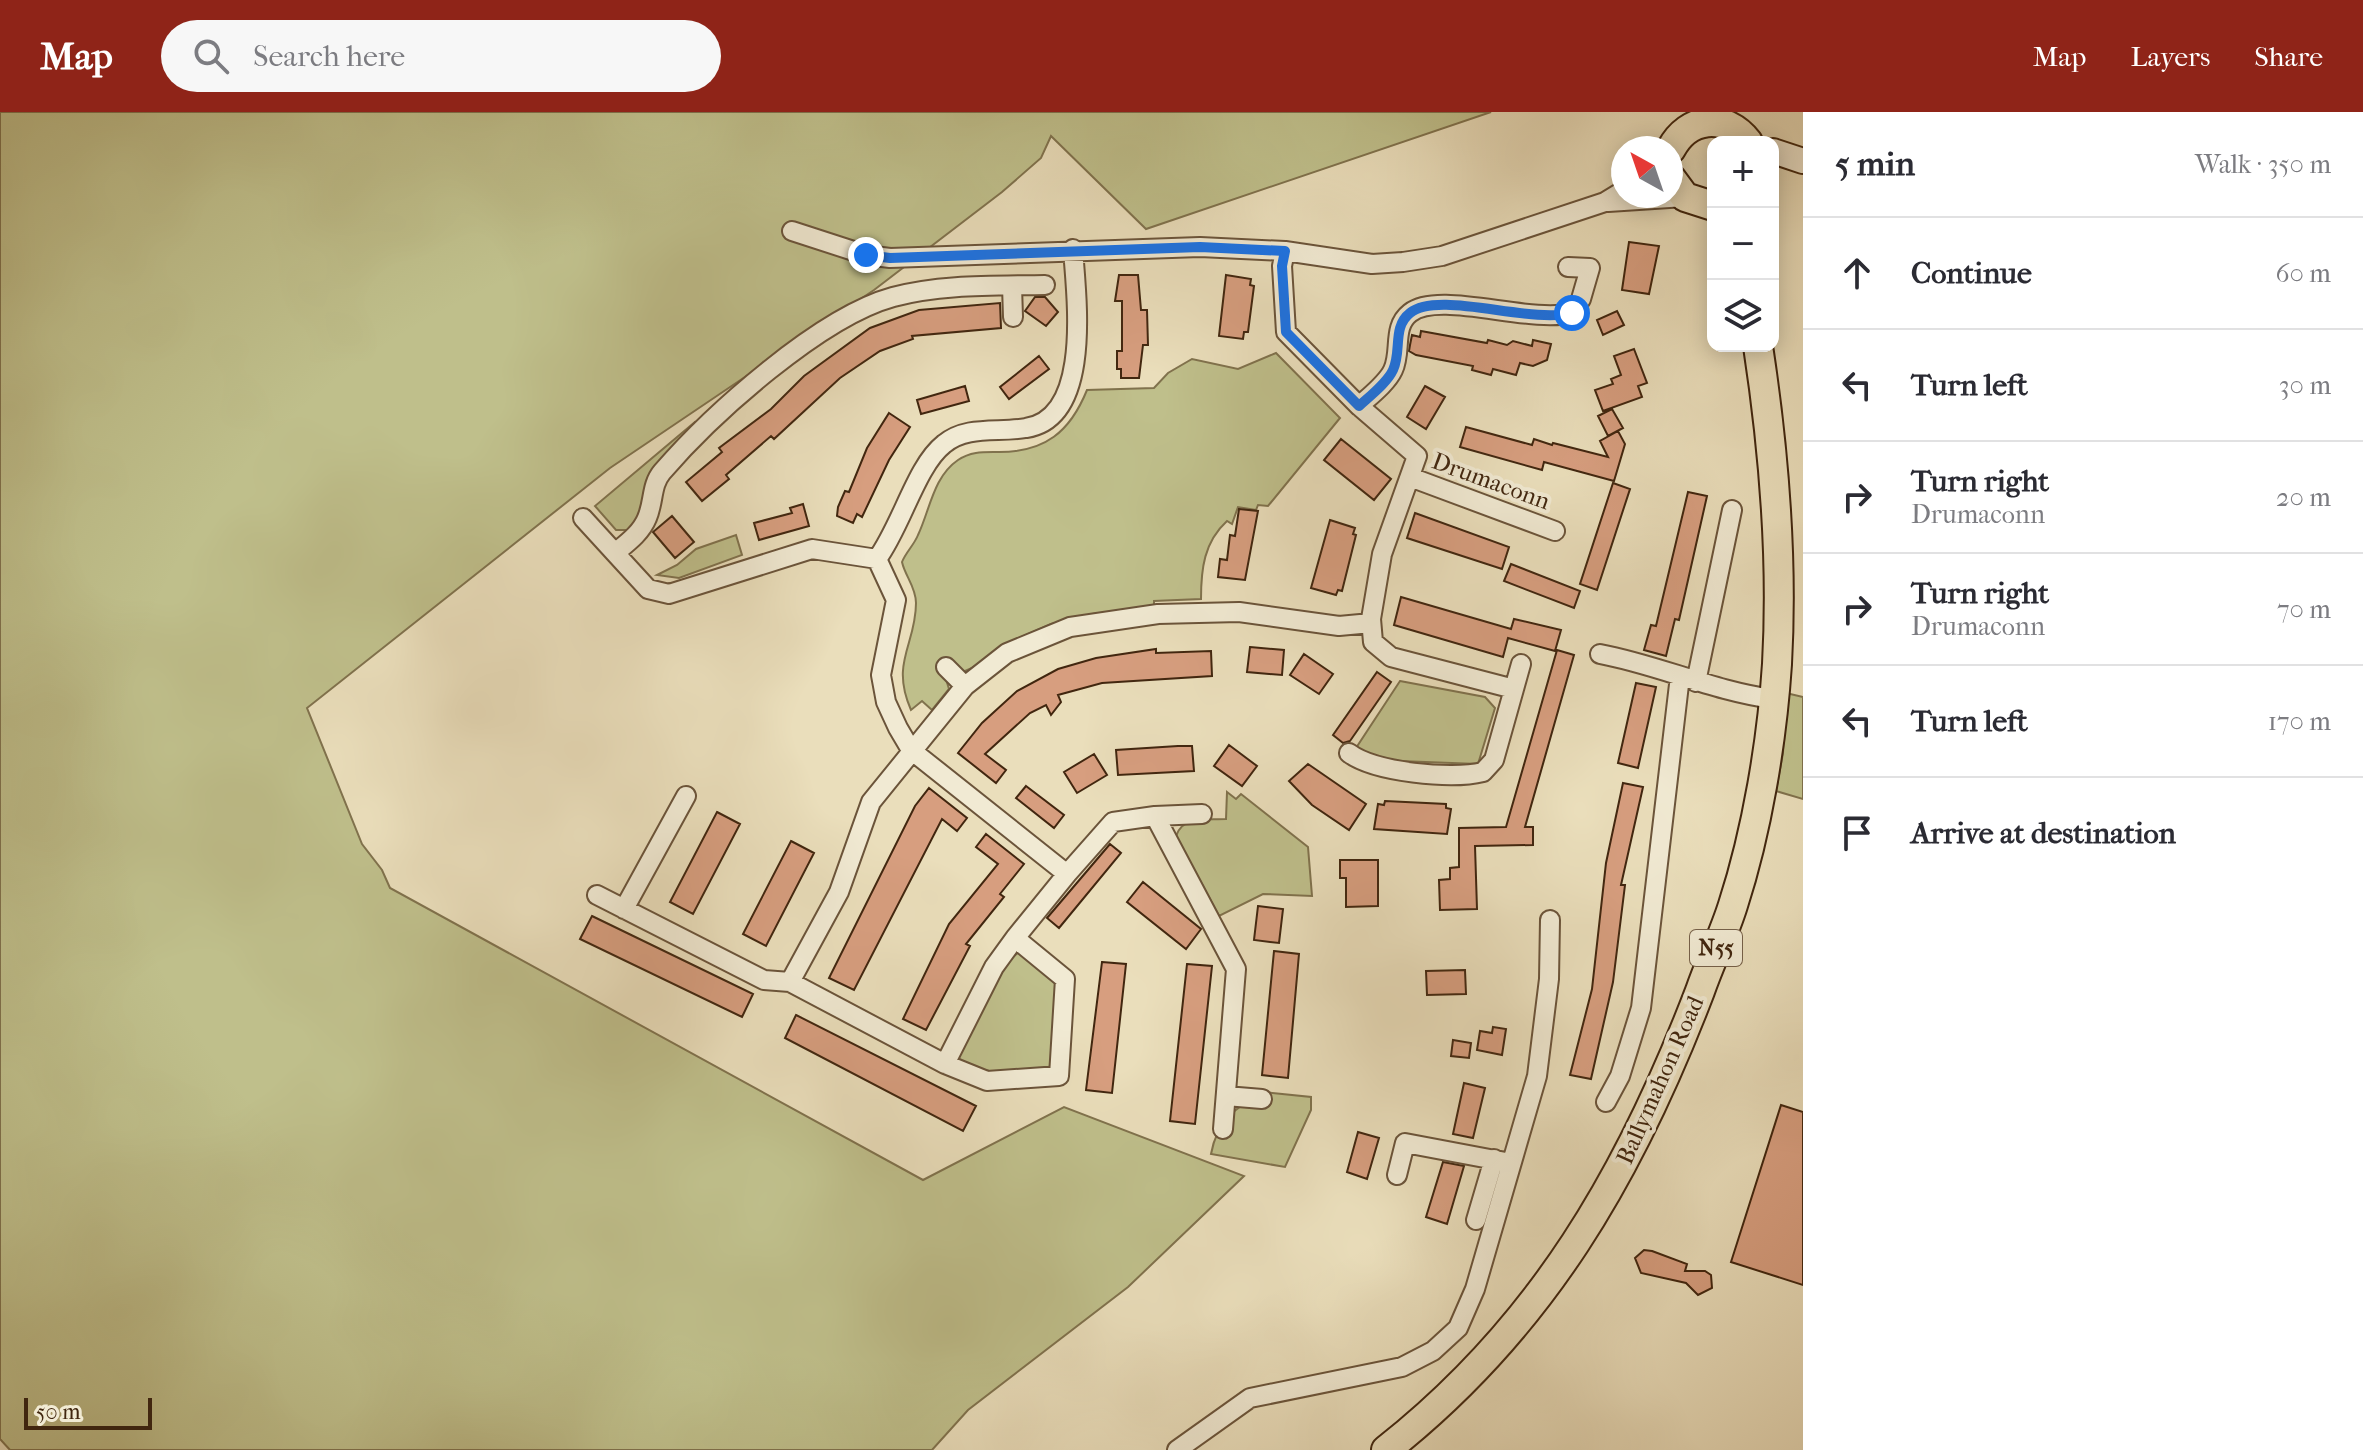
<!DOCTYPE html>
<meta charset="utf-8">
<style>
body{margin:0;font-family:"IM FELL French Canon",serif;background:#f7f7f7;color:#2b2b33}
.controls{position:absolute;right:24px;top:24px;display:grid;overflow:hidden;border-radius:16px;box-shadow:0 4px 20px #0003}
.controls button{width:72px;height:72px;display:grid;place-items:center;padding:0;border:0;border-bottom:2px solid #e1e1e2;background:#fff;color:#2b2b33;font:40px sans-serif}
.compass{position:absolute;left:1611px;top:24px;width:72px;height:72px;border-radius:50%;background:#fff;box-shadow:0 4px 20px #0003;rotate:320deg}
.scale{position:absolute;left:24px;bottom:20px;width:128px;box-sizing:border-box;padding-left:8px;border:4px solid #41260f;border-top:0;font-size:22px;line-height:28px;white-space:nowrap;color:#41260f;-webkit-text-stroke:6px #f1ead3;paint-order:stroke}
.stop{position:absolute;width:24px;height:24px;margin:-18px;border:6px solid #1a73e8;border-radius:50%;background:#fff}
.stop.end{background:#1a73e8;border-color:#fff;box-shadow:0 2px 8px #0008}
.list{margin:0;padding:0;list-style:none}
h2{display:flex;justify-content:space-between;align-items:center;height:104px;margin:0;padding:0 32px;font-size:34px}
h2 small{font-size:26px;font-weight:400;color:#7c7c81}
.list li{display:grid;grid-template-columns:52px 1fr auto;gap:24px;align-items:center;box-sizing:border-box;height:112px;padding:0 32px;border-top:2px solid #e1e1e2}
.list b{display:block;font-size:30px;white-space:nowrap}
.list p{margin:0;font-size:26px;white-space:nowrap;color:#7c7c81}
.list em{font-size:26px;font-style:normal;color:#7c7c81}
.icon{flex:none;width:44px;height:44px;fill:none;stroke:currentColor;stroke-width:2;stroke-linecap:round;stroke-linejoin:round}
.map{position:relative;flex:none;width:1803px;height:1338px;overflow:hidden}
header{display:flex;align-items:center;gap:48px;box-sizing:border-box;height:112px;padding:0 40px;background:#8f2418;color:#fff}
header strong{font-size:38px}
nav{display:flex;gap:44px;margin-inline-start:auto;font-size:28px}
.search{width:560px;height:72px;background:#f7f7f7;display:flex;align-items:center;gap:20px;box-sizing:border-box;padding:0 28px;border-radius:44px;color:#7c7c81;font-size:30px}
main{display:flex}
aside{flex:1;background:#fff}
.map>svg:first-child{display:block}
.green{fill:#bfbf8b;stroke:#80724d;stroke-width:2}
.building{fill:#d79e7f;stroke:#41260f;stroke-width:2}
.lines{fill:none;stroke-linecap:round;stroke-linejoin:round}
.street-casing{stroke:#6b543a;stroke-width:22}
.secondary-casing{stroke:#41260f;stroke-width:28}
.primary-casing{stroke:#41260f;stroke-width:32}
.street{stroke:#f1ead3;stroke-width:18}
.secondary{stroke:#f1ead3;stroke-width:24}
.primary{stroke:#eadebb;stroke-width:28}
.route{stroke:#1a73e8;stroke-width:10}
.labels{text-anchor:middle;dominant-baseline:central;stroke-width:8;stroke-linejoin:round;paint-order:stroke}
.shield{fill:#f1ead3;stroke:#76614a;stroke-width:2}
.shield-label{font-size:22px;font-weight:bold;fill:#41260f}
.street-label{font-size:24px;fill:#41260f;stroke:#f1ead3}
</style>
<header>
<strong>Map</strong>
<div class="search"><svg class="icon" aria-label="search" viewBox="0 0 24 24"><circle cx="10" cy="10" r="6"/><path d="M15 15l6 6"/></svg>Search here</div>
<nav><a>Map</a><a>Layers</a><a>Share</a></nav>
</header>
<main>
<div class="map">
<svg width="1803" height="1338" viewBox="0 0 1803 1338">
<rect width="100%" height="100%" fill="#eadebb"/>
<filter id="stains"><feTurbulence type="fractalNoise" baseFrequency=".0025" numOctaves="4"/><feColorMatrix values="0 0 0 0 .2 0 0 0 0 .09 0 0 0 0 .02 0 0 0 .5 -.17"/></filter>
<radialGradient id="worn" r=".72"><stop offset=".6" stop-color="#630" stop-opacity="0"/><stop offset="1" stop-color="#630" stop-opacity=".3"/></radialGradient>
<path class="green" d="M 0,0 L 1491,0 L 1146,117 L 1051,24 L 1041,46 L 1002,80 L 874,178 L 610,356 L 307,596 L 362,732 L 382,758 L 390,776 L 923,1068 L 1064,995 L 1244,1064 L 1128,1175 L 968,1298 L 932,1338 L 10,1338 L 0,1327 Z
M 1276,241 L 1340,306 L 1268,394 L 1258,393 L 1256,398 L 1238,395 L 1232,412 L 1227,409 C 1204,430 1201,457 1201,487 L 1154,489 L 1154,495 L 1092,502 L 1051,512 L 1010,530 L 972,556 L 946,567 L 949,577 L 932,598 L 922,589 L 911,598 C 890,550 916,533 916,491 C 916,475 905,464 902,450 C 906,440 914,433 918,423 C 930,398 933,365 958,348 C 971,339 984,340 999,340 C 1045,340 1070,320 1087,278 L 1154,276 L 1168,261 L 1192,247 L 1238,257 Z
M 695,310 L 698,314 L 654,356 L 647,367 L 640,402 L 629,418 L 616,418 L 595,394 Z
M 736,423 L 742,443 L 679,466 L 657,463 L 677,453 L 696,437 Z
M 1400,569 L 1485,585 L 1495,596 L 1478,652 L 1373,648 L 1356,636 Z
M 1786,581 L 1803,585 L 1803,687 L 1776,679 L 1783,641 Z
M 1227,680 L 1236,687 L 1241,682 L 1308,735 L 1312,784 L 1263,782 L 1219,804 L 1176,724 C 1183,703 1207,708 1226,707 Z
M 1020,839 L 1056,867 L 1052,953 C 1034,965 969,966 957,944 L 1004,853 Z
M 1264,980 L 1311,985 L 1311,998 L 1285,1055 L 1211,1042 C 1217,1009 1235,995 1264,980 Z"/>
<path class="building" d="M 1629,130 L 1659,134 L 1649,182 L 1622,178 Z
M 1119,163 L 1138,163 L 1141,198 L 1147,198 L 1148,233 L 1143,233 L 1139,266 L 1121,266 L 1121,257 L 1117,257 L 1117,239 L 1122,239 L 1122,189 L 1115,189 Z
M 1226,163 L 1251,167 L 1250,173 L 1254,174 L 1248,220 L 1244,220 L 1243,227 L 1219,224 Z
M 1035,185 L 1045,185 L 1058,200 L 1046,214 L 1025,199 Z
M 1000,191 L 1001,216 L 912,224 L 913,227 L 880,239 L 840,266 L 774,327 L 771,324 L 726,363 L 729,367 L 702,389 L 686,370 L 722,340 L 719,336 L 771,297 L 804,264 L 870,216 L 919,198 Z
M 1617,199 L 1624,213 L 1603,223 L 1597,208 Z
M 1421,219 L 1487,231 L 1488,228 L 1507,233 L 1513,229 L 1532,234 L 1533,228 L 1551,232 L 1547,248 L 1533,254 L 1520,251 L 1516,263 L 1493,257 L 1491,263 L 1472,258 L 1473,254 L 1416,243 L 1409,239 L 1410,233 L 1412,223 L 1420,225 Z
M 1634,237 L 1647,271 L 1638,274 L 1642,285 L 1603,299 L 1595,278 L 1613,272 L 1611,267 L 1621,263 L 1614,244 Z
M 1039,244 L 1049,257 L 1009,287 L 1000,275 Z
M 965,274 L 969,289 L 921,302 L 917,288 Z
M 1425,274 L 1445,285 L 1426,317 L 1407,305 Z
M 1612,297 L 1623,316 L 1608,324 L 1598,304 Z
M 889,301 L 910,315 L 889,348 L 862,405 L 857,402 L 853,411 L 837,404 L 838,395 L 845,379 L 849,380 L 867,336 Z
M 1466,315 L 1532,333 L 1534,327 L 1552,333 L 1553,331 L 1608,345 L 1600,329 L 1618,319 L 1625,332 L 1614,369 L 1544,350 L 1542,358 L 1460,335 Z
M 1341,327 L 1391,367 L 1374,388 L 1324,348 Z
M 1613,371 L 1630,377 L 1597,478 L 1580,472 Z
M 1688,380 L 1707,384 L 1679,508 L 1675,507 L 1666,544 L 1644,538 L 1651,513 L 1656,514 Z
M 803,392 L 809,414 L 759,428 L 754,411 L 792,401 L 790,396 Z
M 1239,397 L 1258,399 L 1245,468 L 1218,465 L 1220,447 L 1227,448 L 1230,423 L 1235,424 Z
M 1415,401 L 1509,435 L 1502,457 L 1407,426 Z
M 672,404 L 694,430 L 675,446 L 653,420 Z
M 1330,408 L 1355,416 L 1353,422 L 1356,423 L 1342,479 L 1338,478 L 1336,483 L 1311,476 Z
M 1511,452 L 1580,479 L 1574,496 L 1504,469 Z
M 1401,485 L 1511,517 L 1514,507 L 1561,518 L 1555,539 L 1508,526 L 1503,545 L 1394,513 Z
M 1250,535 L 1284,538 L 1282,563 L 1247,560 Z
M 1156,537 L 1156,541 L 1211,539 L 1212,564 L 1102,571 L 1058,583 L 1061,590 L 1051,603 L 1046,593 L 1030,601 L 985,642 L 1006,658 L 996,671 L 958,641 L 982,611 L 1017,579 L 1058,557 L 1096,546 Z
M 1557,538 L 1574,543 L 1525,715 L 1533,715 L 1533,733 L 1475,734 L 1477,797 L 1440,798 L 1439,768 L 1450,767 L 1450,756 L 1459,755 L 1459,716 L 1506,715 Z
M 1304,542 L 1333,562 L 1319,582 L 1290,563 Z
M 1377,560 L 1391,570 L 1350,629 L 1343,631 L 1333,623 Z
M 1636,571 L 1656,575 L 1638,656 L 1618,651 Z
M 1229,633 L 1257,654 L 1242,674 L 1214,654 Z
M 1178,634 L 1192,634 L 1194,659 L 1118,663 L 1116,638 Z
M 1094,642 L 1107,663 L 1077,681 L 1064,660 Z
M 1308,652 L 1366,692 L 1349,718 L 1312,693 L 1289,669 Z
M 1623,671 L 1643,675 L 1621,773 L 1625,773 L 1613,870 L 1591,967 L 1570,963 L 1592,877 L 1606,751 Z
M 1026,674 L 1064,703 L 1054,716 L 1016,686 Z
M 929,676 L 967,706 L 957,719 L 942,707 L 854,878 L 829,866 L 915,694 Z
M 1385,689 L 1446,692 L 1446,696 L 1451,697 L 1447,722 L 1374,717 L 1378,692 L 1384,693 Z
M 717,700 L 740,712 L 693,802 L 670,790 Z
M 986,722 L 1024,752 L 1000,782 L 1004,785 L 966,832 L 970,834 L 926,918 L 903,907 L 949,812 L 998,752 L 976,735 Z
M 791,729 L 814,741 L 766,834 L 743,822 Z
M 1110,732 L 1121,741 L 1059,816 L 1047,806 Z
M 1340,748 L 1378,748 L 1378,794 L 1346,795 L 1346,766 L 1340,766 Z
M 1143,770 L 1201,817 L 1186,837 L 1127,790 Z
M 1258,794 L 1283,797 L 1279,831 L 1254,828 Z
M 592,804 L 753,882 L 742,905 L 580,827 Z
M 1274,839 L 1299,842 L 1288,966 L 1262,963 Z
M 1102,850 L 1126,852 L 1112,981 L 1086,978 Z
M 1187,852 L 1212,854 L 1195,1012 L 1170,1009 Z
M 1465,858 L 1466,882 L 1427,883 L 1426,859 Z
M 796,903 L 976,994 L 963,1019 L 785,926 Z
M 1493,915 L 1506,917 L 1502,943 L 1477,938 L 1480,919 L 1492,921 Z
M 1453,928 L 1471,931 L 1469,946 L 1451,944 Z
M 1464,971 L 1485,976 L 1473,1026 L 1453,1022 Z
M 1781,993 L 1803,1000 L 1803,1173 L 1731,1150 Z
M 1358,1020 L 1379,1026 L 1367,1067 L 1347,1060 Z
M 1443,1050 L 1464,1054 L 1447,1112 L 1426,1105 Z
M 1652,1139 L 1687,1152 L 1685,1159 L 1705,1159 L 1711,1163 L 1712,1176 L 1698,1183 L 1686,1171 L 1641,1161 L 1635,1146 L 1644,1138 Z"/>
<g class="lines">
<defs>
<path id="street" d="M 1608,90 L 1685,85
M 792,119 L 866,143 L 890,146 L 1200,135 L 1285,139 L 1372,152 L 1403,150 L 1442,144 L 1605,90 L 1623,79
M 1285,139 L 1282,154 L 1286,220 L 1359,294 L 1417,344 L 1382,442 L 1371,507 L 1373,530 L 1391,545 L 1514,577 L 1494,648 L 1483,660 C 1451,668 1374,660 1349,641
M 1045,173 C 995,174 942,172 893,185 C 820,205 712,302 662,360 C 651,373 654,390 647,406 C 641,421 627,431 615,441 L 648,477 L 669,482 L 812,437 L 877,447 C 902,413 916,354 944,332 C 967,313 998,321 1026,316 C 1093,306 1076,183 1073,137
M 1012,174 L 1013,205
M 1359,294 C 1370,284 1387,271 1393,258 C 1402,239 1392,215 1410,201 C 1439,178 1529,212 1572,201 L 1581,187 L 1590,156 L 1568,155
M 1410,365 L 1555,419
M 583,406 L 615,441
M 877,447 L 896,488 L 881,563 L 886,590 L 898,616 L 911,638 L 1067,762 L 1113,710 L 1155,704 L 1236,857 L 1223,1017
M 1600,542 C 1659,553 1713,579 1773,587
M 946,555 L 965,574
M 1696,570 L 1732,398
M 1514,577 L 1521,552
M 1155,704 L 1202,702
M 597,783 L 764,868 L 790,870
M 624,797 L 686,684
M 1015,826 L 994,855 L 945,952 L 987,969 L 1059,964 L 1065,867 L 1015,826 L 1067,762
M 945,952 L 790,870 L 839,780 L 871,690 L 965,574 L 1007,541 L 1070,515 L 1158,502 L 1239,500 L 1339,514 L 1371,511
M 1226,984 L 1262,987
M 1606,990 L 1620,964 L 1641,896 L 1680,564
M 1397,1063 L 1405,1031 L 1511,1051
M 1476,1108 L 1494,1047
M 1177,1338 L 1250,1286 L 1402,1255 L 1433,1239 L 1458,1216 L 1475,1177 L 1537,964 L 1549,867 L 1550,808"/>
<path id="secondary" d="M 1773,39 L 1803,49"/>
<path id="primary" d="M 1671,37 C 1688,5 1725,0 1748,30
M 1671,66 L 1685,85 L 1713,94
M 1386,1338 C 1542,1215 1630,1062 1700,879 C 1710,850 1724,822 1733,793 C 1757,719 1772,629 1777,552 C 1783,445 1774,339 1758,234"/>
</defs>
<use href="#street" class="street-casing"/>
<use href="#secondary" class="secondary-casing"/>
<use href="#primary" class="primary-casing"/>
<use href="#street" class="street"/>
<use href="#secondary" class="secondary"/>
<use href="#primary" class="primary"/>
</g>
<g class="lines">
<path class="route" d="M 866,143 L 890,146 L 1200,135 L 1285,139 L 1282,154 L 1286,220 L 1359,294 C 1370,284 1387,271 1393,258 C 1402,239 1392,215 1410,201 C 1439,178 1529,212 1572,201"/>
</g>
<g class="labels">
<rect class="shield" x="1690" y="818" width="52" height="36" rx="6"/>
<g class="shield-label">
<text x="1716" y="836">N55</text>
</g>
<g class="street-label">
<text transform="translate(1491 369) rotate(20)">Drumaconn</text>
<text transform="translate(1660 968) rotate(-66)">Ballymahon Road</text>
</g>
</g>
<rect width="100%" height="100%" filter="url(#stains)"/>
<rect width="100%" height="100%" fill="url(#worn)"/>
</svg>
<div class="controls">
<button>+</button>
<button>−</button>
<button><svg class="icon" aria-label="layers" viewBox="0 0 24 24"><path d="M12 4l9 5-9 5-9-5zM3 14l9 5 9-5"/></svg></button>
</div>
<svg class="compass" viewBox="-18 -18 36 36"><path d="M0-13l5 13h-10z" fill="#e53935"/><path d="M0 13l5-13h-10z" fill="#7c7c81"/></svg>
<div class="scale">50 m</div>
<div class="stop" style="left:1572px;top:201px"></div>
<div class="stop end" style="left:866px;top:143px"></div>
</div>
<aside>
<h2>5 min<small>Walk · 350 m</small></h2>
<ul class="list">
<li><svg class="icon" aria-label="ahead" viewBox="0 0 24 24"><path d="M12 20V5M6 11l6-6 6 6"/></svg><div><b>Continue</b></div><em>60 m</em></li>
<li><svg class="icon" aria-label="left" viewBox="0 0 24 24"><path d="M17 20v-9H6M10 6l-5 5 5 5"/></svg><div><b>Turn left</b></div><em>30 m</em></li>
<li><svg class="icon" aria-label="right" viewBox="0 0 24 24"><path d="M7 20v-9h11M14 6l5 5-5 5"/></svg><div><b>Turn right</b><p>Drumaconn</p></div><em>20 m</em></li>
<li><svg class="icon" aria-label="right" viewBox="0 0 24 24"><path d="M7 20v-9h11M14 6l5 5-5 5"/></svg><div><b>Turn right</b><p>Drumaconn</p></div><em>70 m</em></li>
<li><svg class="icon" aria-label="left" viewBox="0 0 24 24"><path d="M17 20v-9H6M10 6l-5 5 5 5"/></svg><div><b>Turn left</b></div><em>170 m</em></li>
<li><svg class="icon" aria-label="arrive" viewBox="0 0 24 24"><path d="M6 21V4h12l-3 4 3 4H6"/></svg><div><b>Arrive at destination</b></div></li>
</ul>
</aside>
</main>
